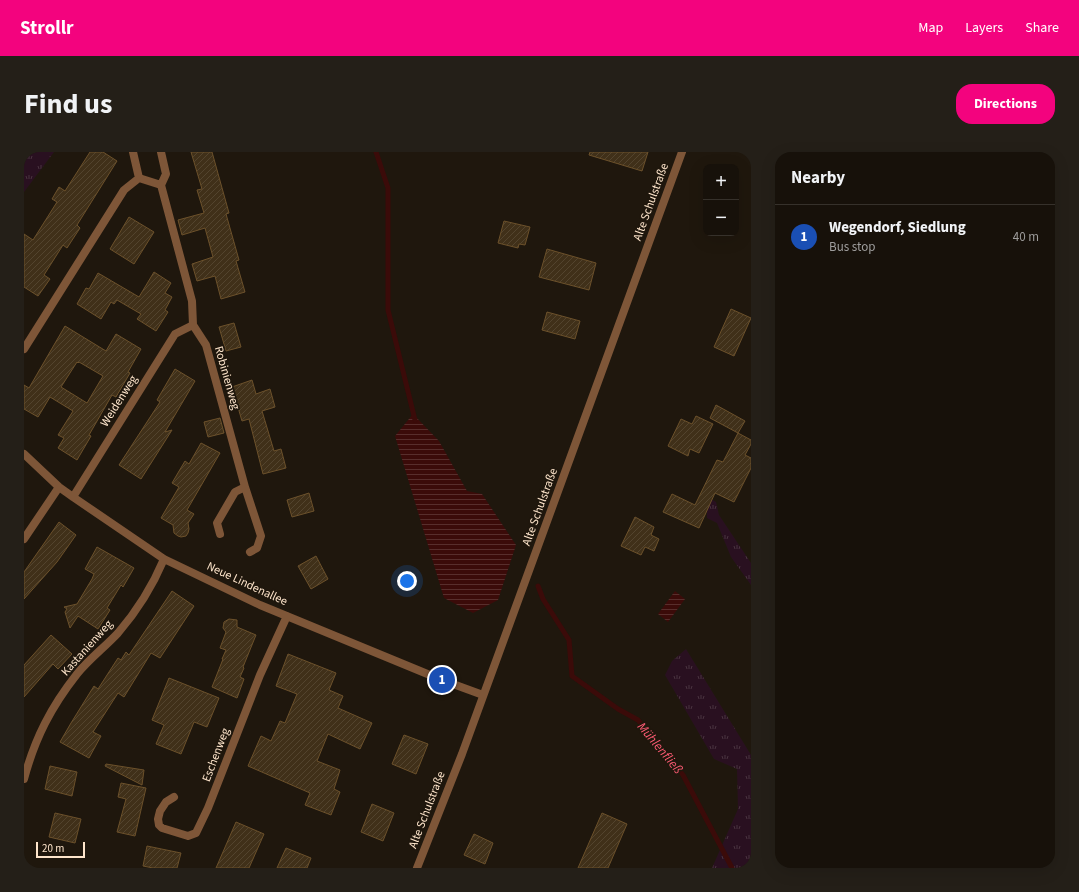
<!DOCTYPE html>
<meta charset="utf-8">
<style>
body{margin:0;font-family:"Source Sans 3",sans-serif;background:#241f18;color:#f1f3f6}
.controls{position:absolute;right:12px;top:12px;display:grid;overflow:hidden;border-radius:8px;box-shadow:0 4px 16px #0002}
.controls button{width:36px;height:36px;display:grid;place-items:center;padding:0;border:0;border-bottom:1px solid #36312b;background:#17110a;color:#f1f3f6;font:20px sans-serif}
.scale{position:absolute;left:12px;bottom:10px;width:49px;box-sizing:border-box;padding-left:4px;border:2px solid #fee5cb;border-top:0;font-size:11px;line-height:14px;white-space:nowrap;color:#fee5cb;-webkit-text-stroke:3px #1f170d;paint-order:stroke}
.you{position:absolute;left:383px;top:429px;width:14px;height:14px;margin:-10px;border:3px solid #fff;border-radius:50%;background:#1a73e8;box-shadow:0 0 0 6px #1a73e833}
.badge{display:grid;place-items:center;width:26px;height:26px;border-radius:50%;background:#f3037e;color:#fff;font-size:13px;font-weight:700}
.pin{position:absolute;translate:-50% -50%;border:2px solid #fff;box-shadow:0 1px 4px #0006}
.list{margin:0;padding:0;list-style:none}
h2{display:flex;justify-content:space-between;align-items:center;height:52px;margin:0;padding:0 16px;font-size:17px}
h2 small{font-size:13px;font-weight:400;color:#9e9d9c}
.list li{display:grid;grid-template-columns:26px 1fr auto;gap:12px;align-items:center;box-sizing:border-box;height:64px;padding:0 16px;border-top:1px solid #36312b}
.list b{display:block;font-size:15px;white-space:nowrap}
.list p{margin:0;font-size:13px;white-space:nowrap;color:#9e9d9c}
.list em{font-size:13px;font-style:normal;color:#9e9d9c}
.map{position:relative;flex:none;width:727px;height:716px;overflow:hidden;border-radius:16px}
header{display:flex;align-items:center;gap:24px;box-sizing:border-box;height:56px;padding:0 20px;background:#f3037e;color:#fff}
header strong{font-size:19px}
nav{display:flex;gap:22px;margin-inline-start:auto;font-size:14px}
.intro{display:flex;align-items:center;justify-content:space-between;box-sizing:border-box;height:96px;padding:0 24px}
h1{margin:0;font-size:28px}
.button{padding:10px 18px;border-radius:16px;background:#f3037e;color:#fff;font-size:14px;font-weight:700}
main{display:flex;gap:24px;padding:0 24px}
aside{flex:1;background:#17110a;border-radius:16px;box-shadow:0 4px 16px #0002}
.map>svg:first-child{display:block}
.grass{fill:url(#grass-tufts)}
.water{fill:url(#water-rules)}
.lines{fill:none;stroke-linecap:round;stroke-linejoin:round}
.stream{stroke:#3b0b09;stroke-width:5}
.building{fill:url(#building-hatch);stroke:#6c512b;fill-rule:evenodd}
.minor{stroke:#7e5638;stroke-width:8}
.tertiary{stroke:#7e5638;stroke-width:8}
.labels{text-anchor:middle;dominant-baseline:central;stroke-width:3.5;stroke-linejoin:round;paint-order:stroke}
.street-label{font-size:12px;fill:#fee5cb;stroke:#1f170d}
.water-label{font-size:13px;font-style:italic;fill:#fd5b73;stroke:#1f170d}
</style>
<header>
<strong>Strollr</strong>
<nav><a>Map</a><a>Layers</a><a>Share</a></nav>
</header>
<div class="intro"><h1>Find us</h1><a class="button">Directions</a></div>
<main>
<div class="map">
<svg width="727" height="716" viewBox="0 0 727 716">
<defs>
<pattern id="grass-tufts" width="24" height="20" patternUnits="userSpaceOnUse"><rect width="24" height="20" fill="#291020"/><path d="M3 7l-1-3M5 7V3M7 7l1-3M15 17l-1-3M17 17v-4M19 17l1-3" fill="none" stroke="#49333f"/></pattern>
<pattern id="water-rules" width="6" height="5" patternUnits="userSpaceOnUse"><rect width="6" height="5" fill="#3b0b09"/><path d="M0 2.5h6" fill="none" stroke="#582e2c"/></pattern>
<pattern id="building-hatch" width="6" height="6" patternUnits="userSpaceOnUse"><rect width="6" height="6" fill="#403019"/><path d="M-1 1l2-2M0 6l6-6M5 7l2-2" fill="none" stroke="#53442e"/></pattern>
</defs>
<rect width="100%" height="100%" fill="#1f170d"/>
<path class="grass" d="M 0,0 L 30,0 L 0,40 Z
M 678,342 L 692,350 L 695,363 L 727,411 L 727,433 L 707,405 L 693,371 L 683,366 L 683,358 Z
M 662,497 L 727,603 L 727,716 L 688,716 L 714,657 L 713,617 L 690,607 L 641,523 L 648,509 Z"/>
<path class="water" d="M 389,262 L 415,289 L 443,339 L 458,342 L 492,393 L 474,448 L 449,461 L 420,446 L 371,284 Z
M 651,439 L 661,447 L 644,470 L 634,462 Z"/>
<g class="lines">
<path class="stream" d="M 352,0 L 364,36 L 364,158 L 391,268
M 514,434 L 519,447 L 545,488 L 548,524 L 594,557 L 614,568 L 659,623 L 708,716"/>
</g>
<path class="building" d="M 66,0 L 79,0 L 93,9 L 53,73 L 56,76 L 43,96 L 39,93 L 20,123 L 26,127 L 14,144 L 0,135 L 0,82 L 9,88 L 33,50 L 28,47 L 35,35 L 41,39 Z
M 167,0 L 188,0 L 205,61 L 202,62 L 215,108 L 212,109 L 221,140 L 197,147 L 191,124 L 173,129 L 168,112 L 189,105 L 181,76 L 158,83 L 154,68 L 180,61 L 173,38 L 178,37 Z
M 566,0 L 624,0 L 618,19 L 565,3 Z
M 105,65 L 130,80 L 110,112 L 86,97 Z
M 480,69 L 506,75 L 501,93 L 495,92 L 494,96 L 474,91 Z
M 523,97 L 572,111 L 565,138 L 515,125 Z
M 130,120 L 147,131 L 141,141 L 148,145 L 141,158 L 144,160 L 132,179 L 113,167 L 117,162 L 93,148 L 90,152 L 87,150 L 77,167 L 53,152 L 62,136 L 65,137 L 74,121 L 115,145 Z
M 707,157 L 727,166 L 710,204 L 690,195 Z
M 523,160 L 556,169 L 551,187 L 518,178 Z
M 210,171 L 217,195 L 202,199 L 195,175 Z
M 41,174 L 82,199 L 92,182 L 117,197 L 104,220 L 106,221 L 92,245 L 88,243 L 65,283 L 67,284 L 53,308 L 34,296 L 40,286 L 34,283 L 49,259 L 26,245 L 14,265 L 0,257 L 0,233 L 5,236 ZM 53,210 L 54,211 L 55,210 L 79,224 L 63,251 L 37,235 Z
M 151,217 L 171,229 L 141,280 L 148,278 L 117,327 L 95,313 L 136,250 L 133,248 Z
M 228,228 L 232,242 L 246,237 L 251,255 L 238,259 L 250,299 L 257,297 L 262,316 L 239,322 L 225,267 L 218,269 L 208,235 Z
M 692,253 L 721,269 L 714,281 L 727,288 L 727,292 L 721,303 L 727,306 L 727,316 L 710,350 L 691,341 L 675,376 L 639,360 L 648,342 L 671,353 L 693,308 L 699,310 L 714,281 L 686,266 Z
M 672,264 L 689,272 L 675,301 L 666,297 L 664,304 L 644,294 L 657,267 L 668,272 Z
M 196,266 L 200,281 L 184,285 L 180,270 Z
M 177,291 L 196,301 L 163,358 L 170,362 L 164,371 L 165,377 L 164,381 L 162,384 L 157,385 L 154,384 L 150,381 L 149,373 L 137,366 L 155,335 L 148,331 L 161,309 L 165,312 Z
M 285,341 L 290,359 L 268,365 L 263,348 Z
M 611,365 L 630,375 L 627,383 L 635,387 L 630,399 L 621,395 L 617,403 L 597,394 Z
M 35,370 L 52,383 L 33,410 L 0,447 L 0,420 Z
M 73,395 L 110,416 L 99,435 L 97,433 L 83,456 L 86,458 L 74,477 L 54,464 L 46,476 L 41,460 L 43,457 L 40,455 L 53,452 L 68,427 L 70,422 L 61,417 Z
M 292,404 L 304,427 L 287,437 L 274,414 Z
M 148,439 L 170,454 L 136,506 L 127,501 L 100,545 L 94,541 L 69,580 L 77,584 L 65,606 L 36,590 L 47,571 L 70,534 L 74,537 L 94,506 L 97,508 L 102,500 L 105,503 Z
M 205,467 L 213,468 L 213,475 L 232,483 L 219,515 L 220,516 L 216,525 L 220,527 L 213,546 L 188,535 L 199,507 L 198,507 L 202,498 L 196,496 L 202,480 L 199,476 L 200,470 Z
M 27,483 L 48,502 L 34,517 L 29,512 L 0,545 L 0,513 Z
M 264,502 L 312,521 L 305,538 L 319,544 L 314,556 L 348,571 L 336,597 L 304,582 L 293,609 L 316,618 L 310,637 L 316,640 L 307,663 L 281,653 L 286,641 L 224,614 L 237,584 L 247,589 L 256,569 L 261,571 L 273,542 L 252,534 Z
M 145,526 L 195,546 L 183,575 L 170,570 L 157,602 L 132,592 L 140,573 L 128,568 Z
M 380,583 L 404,592 L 392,622 L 368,612 Z
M 82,612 L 120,618 L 118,633 L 81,614 Z
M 26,614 L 53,620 L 48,644 L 21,637 Z
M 97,631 L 122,636 L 111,684 L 93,680 L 102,647 L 94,645 Z
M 348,652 L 370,661 L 359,689 L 337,680 Z
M 31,661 L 57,667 L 51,691 L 25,685 Z
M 578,661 L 603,672 L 584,716 L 554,716 Z
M 212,670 L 240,682 L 225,716 L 192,716 Z
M 450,682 L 469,691 L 461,712 L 440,703 Z
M 123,694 L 157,701 L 153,716 L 129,716 L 119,714 Z
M 262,696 L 287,706 L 283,716 L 253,716 Z"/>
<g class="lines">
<path class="minor" d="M 109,0 L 115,26
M 137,0 L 142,22 L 137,33 L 168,149 L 169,173 L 182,193 L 221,335 L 211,340 L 193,371 L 196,382
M 0,197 L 100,38 L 115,26 L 137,33
M 0,302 L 35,335 L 49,345 L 140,407 L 236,453 L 418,528 L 459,543
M 221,335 L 237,384 L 233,396 L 226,400
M 49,345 L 151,182 L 169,173
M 0,387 L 35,335
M 0,627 C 11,586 27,555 53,522 C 65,507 81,495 94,481 C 113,459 129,433 140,407
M 150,645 L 142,650 L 136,659 L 134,667 L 135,673 L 138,676 L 164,684 L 172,681 L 184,656 L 236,523 L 263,464"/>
<path class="tertiary" d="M 393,716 L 438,602 L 658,0"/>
</g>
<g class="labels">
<g class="street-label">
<text transform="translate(627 50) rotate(-70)">Alte Schulstraße</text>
<text transform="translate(203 226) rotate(74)">Robinienweg</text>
<text transform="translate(95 249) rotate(-58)">Weidenweg</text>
<text transform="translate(516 355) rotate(-70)">Alte Schulstraße</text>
<text transform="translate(223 432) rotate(25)">Neue Lindenallee</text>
<text transform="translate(63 496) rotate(-48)">Kastanienweg</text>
<text transform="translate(192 603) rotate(-69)">Eschenweg</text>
<text transform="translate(403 658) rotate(-69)">Alte Schulstraße</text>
</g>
<g class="water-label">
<text transform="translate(636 596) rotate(50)">Mühlenfließ</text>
</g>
</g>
</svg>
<div class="controls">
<button>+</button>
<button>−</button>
</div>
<div class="scale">20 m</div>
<div class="you"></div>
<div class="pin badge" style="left:418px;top:528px;background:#1a4fb4">1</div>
</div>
<aside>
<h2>Nearby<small></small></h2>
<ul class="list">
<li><span class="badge" style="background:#1a4fb4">1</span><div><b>Wegendorf, Siedlung</b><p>Bus stop</p></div><em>40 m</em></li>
</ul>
</aside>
</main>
